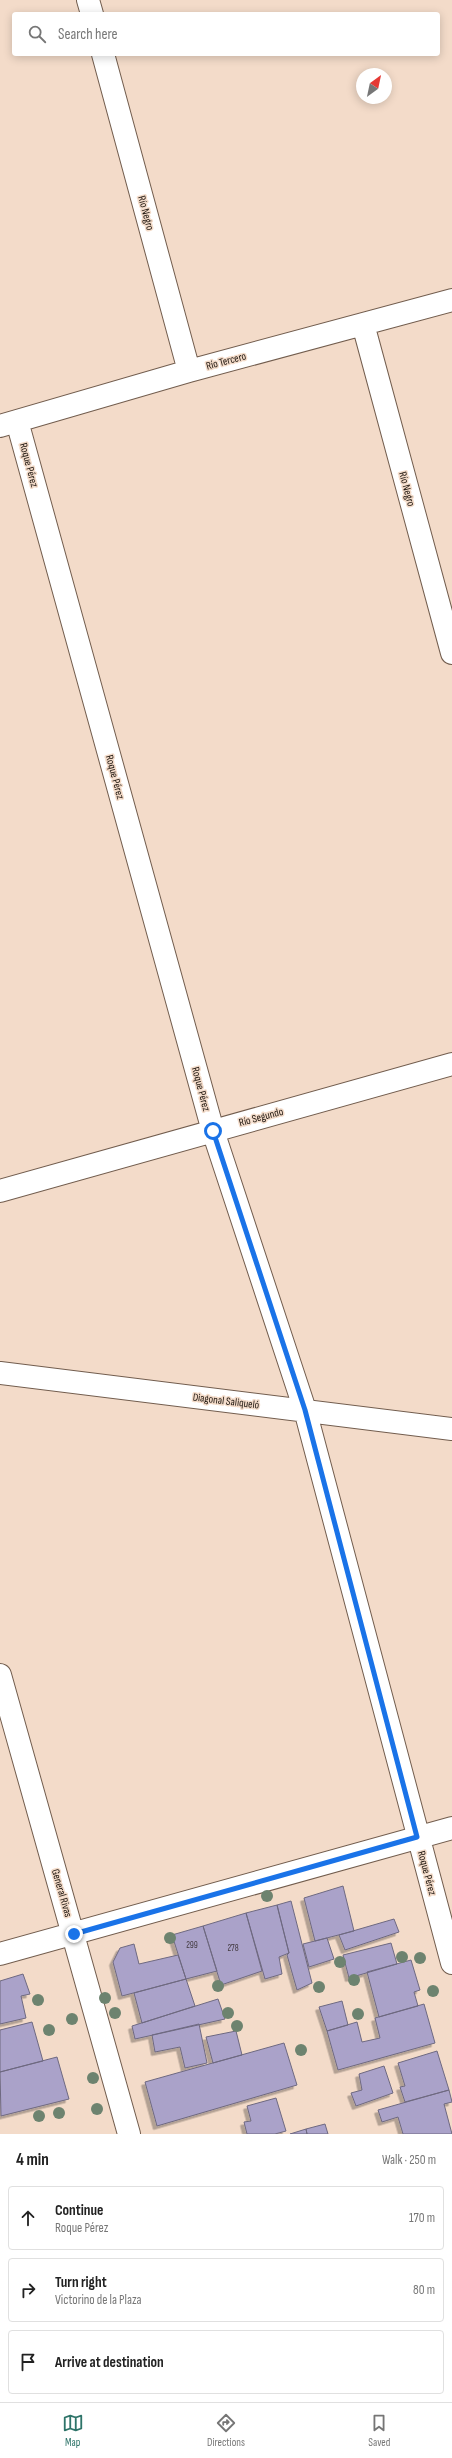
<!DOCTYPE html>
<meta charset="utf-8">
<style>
body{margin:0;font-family:"Sofia Sans Condensed",sans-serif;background:#f6f6f6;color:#222}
.compass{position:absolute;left:356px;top:68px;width:36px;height:36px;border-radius:50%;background:#fff;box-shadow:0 2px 10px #0003;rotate:33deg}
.stop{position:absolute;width:12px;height:12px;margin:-9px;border:3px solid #1a73e8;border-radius:50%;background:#fff}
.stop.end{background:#1a73e8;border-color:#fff;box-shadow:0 1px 4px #0008}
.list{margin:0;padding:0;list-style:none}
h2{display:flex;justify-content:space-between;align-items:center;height:52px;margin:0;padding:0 16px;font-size:17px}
h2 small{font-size:13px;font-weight:400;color:#767676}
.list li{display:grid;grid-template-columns:26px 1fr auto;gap:12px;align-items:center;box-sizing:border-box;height:64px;margin:0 8px 8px;padding:0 8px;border:1px solid #e0e0e0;border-radius:4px}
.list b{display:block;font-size:15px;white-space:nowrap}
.list p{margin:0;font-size:13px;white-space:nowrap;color:#767676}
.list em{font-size:13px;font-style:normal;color:#767676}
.icon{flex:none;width:22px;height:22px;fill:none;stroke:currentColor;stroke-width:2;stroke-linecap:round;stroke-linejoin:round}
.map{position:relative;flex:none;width:452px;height:2134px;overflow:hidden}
.search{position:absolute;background:#fff;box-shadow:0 2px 10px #0003;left:12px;right:12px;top:12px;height:44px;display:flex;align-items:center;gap:10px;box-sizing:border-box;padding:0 14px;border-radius:4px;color:#767676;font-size:15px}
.sheet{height:268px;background:#fff}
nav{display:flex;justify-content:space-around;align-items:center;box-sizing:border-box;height:56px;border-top:1px solid #e0e0e0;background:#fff;font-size:11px;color:#767676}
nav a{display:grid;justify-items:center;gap:2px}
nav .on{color:#2e7469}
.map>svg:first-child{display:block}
.building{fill:#aaa2c9;stroke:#6e6980;filter:url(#shadow)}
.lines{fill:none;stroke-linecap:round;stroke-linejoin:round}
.minor-casing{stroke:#725d4e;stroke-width:24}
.minor{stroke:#fff;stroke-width:22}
.tree{fill:#6d836f}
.route{stroke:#1a73e8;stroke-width:5}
.labels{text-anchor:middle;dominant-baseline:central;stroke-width:3;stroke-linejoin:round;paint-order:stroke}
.number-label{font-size:9px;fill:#41393e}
.street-label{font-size:11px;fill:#1e160f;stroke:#f3dbc9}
</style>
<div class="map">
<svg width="452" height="2134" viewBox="0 0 452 2134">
<defs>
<filter id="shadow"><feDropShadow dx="-3.5" dy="3.5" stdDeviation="0" flood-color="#0004"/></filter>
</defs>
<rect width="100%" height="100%" fill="#f3dbc9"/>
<path class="building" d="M 343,1886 L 354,1931 L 315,1941 L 304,1898 Z
M 291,1901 L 312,1983 L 297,1990 L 287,1955 L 289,1953 L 277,1905 Z
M 277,1905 L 289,1953 L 279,1957 L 282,1974 L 265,1979 L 246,1913 Z
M 246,1913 L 262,1971 L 221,1985 L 203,1926 Z
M 394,1919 L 399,1932 L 345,1950 L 339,1935 Z
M 203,1926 L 217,1971 L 186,1979 L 172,1935 Z
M 327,1938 L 334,1959 L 309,1967 L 303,1944 Z
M 391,1943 L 397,1964 L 349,1978 L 343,1955 Z
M 134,1944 L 139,1964 L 178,1955 L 186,1979 L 122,1996 L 113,1962 L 120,1948 Z
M 411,1960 L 420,1990 L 414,1992 L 418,2006 L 379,2017 L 367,1972 Z
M 23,1974 L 30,1994 L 21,1996 L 26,2018 L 0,2024 L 0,1981 Z
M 186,1979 L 195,2006 L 142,2023 L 134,1993 Z
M 218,1999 L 225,2019 L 135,2039 L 132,2026 Z
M 342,2001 L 348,2025 L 327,2031 L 319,2007 Z
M 424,2004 L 435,2043 L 338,2070 L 327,2031 L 357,2022 L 362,2042 L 380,2038 L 375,2018 Z
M 32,2022 L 43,2061 L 0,2072 L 0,2030 Z
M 199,2024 L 207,2063 L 185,2068 L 180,2047 L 155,2052 L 152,2035 Z
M 236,2031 L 242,2055 L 213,2063 L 206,2037 Z
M 284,2043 L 297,2085 L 157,2126 L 145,2082 Z
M 437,2051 L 449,2090 L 405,2102 L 400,2087 L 405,2086 L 398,2063 Z
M 57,2057 L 69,2099 L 1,2116 L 0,2072 Z
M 384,2066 L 393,2093 L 356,2106 L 351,2093 L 362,2090 L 359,2074 Z
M 449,2090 L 452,2102 L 444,2104 L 452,2134 L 403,2134 L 398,2117 L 382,2122 L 378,2110 Z
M 276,2098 L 286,2131 L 275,2134 L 247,2134 L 244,2122 L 251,2121 L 247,2106 Z
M 325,2124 L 328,2134 L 307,2134 L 306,2129 Z
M 306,2129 L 307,2134 L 290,2134 Z"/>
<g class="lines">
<defs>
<path id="minor" d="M 88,0 L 92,14
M 103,54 L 189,371
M 363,324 L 452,653
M 17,421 L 213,1131 L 305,1410 L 452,1963
M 0,426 L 189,371 L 452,300
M 0,1191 L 452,1064
M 0,1373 L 452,1429
M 0,1675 L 129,2134
M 0,1954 L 452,1828"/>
</defs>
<use href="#minor" class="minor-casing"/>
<use href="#minor" class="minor"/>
</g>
<g class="tree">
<circle cx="267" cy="1896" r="6"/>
<circle cx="170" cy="1938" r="6"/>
<circle cx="402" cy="1957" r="6"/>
<circle cx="420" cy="1958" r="6"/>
<circle cx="340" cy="1962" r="6"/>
<circle cx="354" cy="1980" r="6"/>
<circle cx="218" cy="1986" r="6"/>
<circle cx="319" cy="1987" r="6"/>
<circle cx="433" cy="1991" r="6"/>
<circle cx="105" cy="1998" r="6"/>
<circle cx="38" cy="2000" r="6"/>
<circle cx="115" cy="2013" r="6"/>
<circle cx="228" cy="2013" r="6"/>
<circle cx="358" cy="2014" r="6"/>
<circle cx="72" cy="2019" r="6"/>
<circle cx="237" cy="2026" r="6"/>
<circle cx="49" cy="2030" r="6"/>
<circle cx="301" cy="2050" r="6"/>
<circle cx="93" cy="2078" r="6"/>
<circle cx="97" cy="2109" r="6"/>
<circle cx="59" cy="2113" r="6"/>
<circle cx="39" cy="2116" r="6"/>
</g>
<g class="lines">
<path class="route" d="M 74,1934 L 417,1837 L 305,1410 L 213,1131"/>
</g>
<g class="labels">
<g class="number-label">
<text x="192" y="1945">299</text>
<text x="233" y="1948">278</text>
</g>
<g class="street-label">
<text transform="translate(146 213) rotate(75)">Río Negro</text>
<text transform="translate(226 361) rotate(-15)">Río Tercero</text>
<text transform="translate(29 465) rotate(75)">Roque Pérez</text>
<text transform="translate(407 489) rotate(75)">Río Negro</text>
<text transform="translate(115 777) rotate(75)">Roque Pérez</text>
<text transform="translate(201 1089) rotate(75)">Roque Pérez</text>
<text transform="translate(261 1117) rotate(-15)">Río Segundo</text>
<text transform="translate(226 1401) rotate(7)">Diagonal Saliqueló</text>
<text transform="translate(427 1873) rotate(75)">Roque Pérez</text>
<text transform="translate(62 1893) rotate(74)">General Rivas</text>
</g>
</g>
</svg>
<svg class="compass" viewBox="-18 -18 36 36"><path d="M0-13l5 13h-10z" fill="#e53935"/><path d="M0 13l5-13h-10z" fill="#767676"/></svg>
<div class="stop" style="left:213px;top:1131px"></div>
<div class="stop end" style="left:74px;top:1934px"></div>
<div class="search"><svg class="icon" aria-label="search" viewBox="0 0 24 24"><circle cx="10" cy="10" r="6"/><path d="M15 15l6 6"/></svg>Search here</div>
</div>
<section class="sheet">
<h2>4 min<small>Walk · 250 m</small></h2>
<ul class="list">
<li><svg class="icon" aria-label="ahead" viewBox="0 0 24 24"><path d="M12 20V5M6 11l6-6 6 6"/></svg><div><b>Continue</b><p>Roque Pérez</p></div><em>170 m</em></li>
<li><svg class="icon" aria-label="right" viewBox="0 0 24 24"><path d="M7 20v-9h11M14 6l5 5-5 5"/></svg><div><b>Turn right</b><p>Victorino de la Plaza</p></div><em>80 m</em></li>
<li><svg class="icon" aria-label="arrive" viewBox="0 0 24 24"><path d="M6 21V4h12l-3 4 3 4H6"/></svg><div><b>Arrive at destination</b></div></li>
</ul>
</section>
<nav>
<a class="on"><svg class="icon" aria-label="map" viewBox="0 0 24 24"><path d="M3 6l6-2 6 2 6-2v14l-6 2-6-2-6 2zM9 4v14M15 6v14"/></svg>Map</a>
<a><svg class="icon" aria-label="directions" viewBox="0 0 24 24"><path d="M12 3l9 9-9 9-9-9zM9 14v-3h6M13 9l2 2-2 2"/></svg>Directions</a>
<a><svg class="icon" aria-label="saved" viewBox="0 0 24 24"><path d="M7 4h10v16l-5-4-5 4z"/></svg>Saved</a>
</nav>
